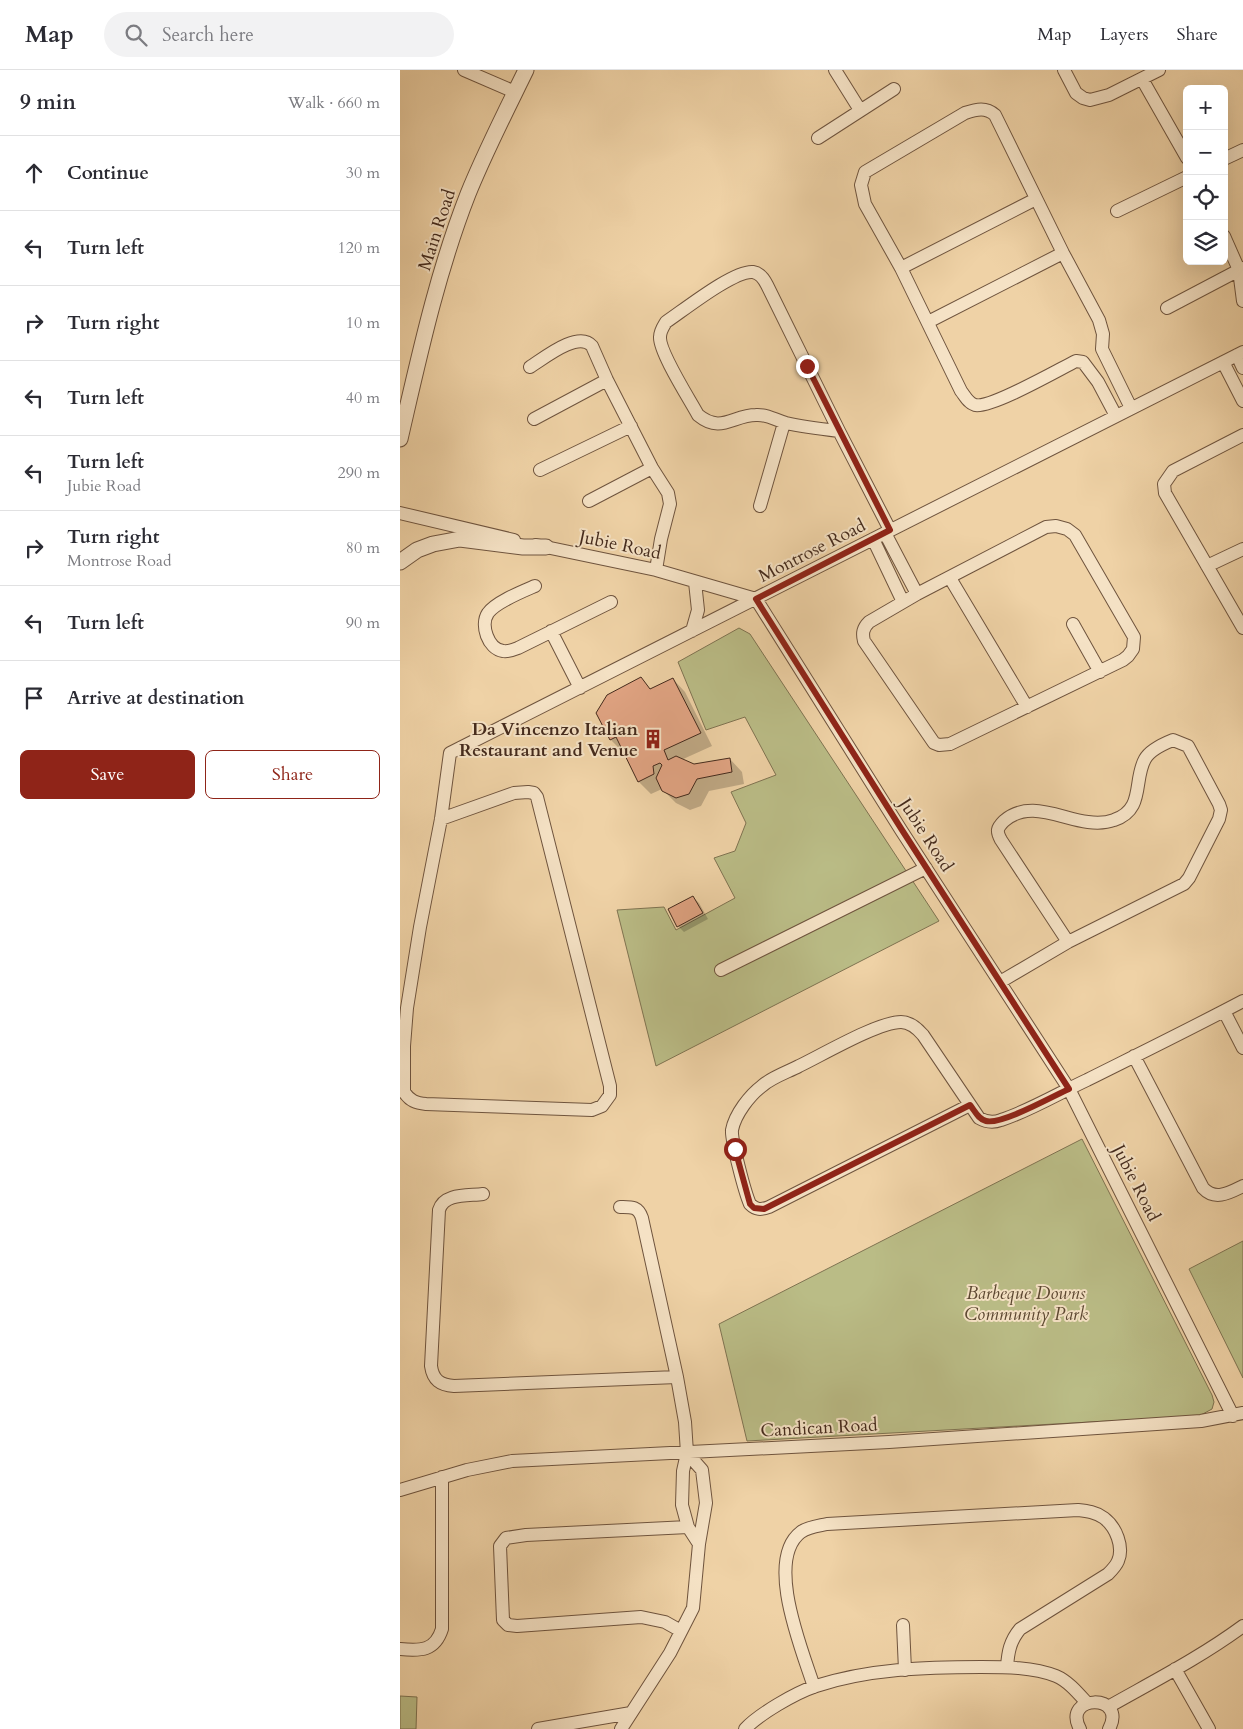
<!DOCTYPE html>
<meta charset="utf-8">
<style>
body{margin:0;font-family:Cardo,serif;background:#f2f2f3;color:#2b2b33}
.controls{position:absolute;right:15px;top:15px;display:grid;overflow:hidden;border-radius:8px;box-shadow:0 5px 20px #0002}
.controls button{width:45px;height:45px;display:grid;place-items:center;padding:0;border:0;border-bottom:1px solid #e1e1e2;background:#fff;color:#2b2b33;font:25px sans-serif}
.stop{position:absolute;width:15px;height:15px;margin:-11px;border:4px solid #8f2418;border-radius:50%;background:#fff}
.stop.end{background:#8f2418;border-color:#fff;box-shadow:0 1px 5px #0008}
.list{margin:0;padding:0;list-style:none}
h2{display:flex;justify-content:space-between;align-items:center;height:65px;margin:0;padding:0 20px;font-size:21px}
h2 small{font-size:16px;font-weight:400;color:#7c7c81}
.list li{display:grid;grid-template-columns:32px 1fr auto;gap:15px;align-items:center;box-sizing:border-box;height:75px;padding:0 20px;border-top:1px solid #e1e1e2}
.list b{display:block;font-size:19px;white-space:nowrap}
.list p{margin:0;font-size:16px;white-space:nowrap;color:#7c7c81}
.list em{font-size:16px;font-style:normal;color:#7c7c81}
.actions{display:flex;gap:10px;padding:15px 20px}
.actions a{flex:1;padding:11px 0;border:1px solid #8f2418;border-radius:8px;text-align:center;font-size:18px;color:#8f2418}
.actions .main{background:#8f2418;color:#fff}
.icon{flex:none;width:28px;height:28px;fill:none;stroke:currentColor;stroke-width:2;stroke-linecap:round;stroke-linejoin:round}
.map{position:relative;flex:none;width:843px;height:1659px;overflow:hidden}
header{display:flex;align-items:center;gap:30px;box-sizing:border-box;height:70px;padding:0 25px;background:#fff;border-bottom:1px solid #e1e1e2}
header strong{font-size:24px}
nav{display:flex;gap:28px;margin-inline-start:auto;font-size:18px}
.search{width:350px;height:45px;background:#f2f2f3;display:flex;align-items:center;gap:12px;box-sizing:border-box;padding:0 18px;border-radius:28px;color:#7c7c81;font-size:19px}
main{display:flex}
aside{flex:1;background:#fff}
.map>svg:first-child{display:block}
.green{fill:#babc86;stroke:#7f7351}
.shadow{fill:#0003}
.building{fill:#e1a483;stroke:#442a1c}
.lines{fill:none;stroke-linecap:round;stroke-linejoin:round}
.minor-casing{stroke:#6f543e;stroke-width:14}
.tertiary-casing{stroke:#6f543e;stroke-width:17}
.minor{stroke:#f5e2c5;stroke-width:12}
.tertiary{stroke:#f5e2c5;stroke-width:15}
.route{stroke:#8f2418;stroke-width:6}
.labels{text-anchor:middle;dominant-baseline:central;stroke-width:4;stroke-linejoin:round;paint-order:stroke}
.street-label{font-size:18px;fill:#442a1c;stroke:#f5e2c5}
.poi-label{font-size:18px;font-weight:bold;fill:#442a1c;stroke:#f5e2c5;text-anchor:end}
.park-label{font-size:18px;font-style:italic;fill:#5c4731;stroke:#f5e2c5}
</style>
<header>
<strong>Map</strong>
<div class="search"><svg class="icon" aria-label="search" viewBox="0 0 24 24"><circle cx="10" cy="10" r="6"/><path d="M15 15l6 6"/></svg>Search here</div>
<nav><a>Map</a><a>Layers</a><a>Share</a></nav>
</header>
<main>
<aside>
<h2>9 min<small>Walk · 660 m</small></h2>
<ul class="list">
<li><svg class="icon" aria-label="ahead" viewBox="0 0 24 24"><path d="M12 20V5M6 11l6-6 6 6"/></svg><div><b>Continue</b></div><em>30 m</em></li>
<li><svg class="icon" aria-label="left" viewBox="0 0 24 24"><path d="M17 20v-9H6M10 6l-5 5 5 5"/></svg><div><b>Turn left</b></div><em>120 m</em></li>
<li><svg class="icon" aria-label="right" viewBox="0 0 24 24"><path d="M7 20v-9h11M14 6l5 5-5 5"/></svg><div><b>Turn right</b></div><em>10 m</em></li>
<li><svg class="icon" aria-label="left" viewBox="0 0 24 24"><path d="M17 20v-9H6M10 6l-5 5 5 5"/></svg><div><b>Turn left</b></div><em>40 m</em></li>
<li><svg class="icon" aria-label="left" viewBox="0 0 24 24"><path d="M17 20v-9H6M10 6l-5 5 5 5"/></svg><div><b>Turn left</b><p>Jubie Road</p></div><em>290 m</em></li>
<li><svg class="icon" aria-label="right" viewBox="0 0 24 24"><path d="M7 20v-9h11M14 6l5 5-5 5"/></svg><div><b>Turn right</b><p>Montrose Road</p></div><em>80 m</em></li>
<li><svg class="icon" aria-label="left" viewBox="0 0 24 24"><path d="M17 20v-9H6M10 6l-5 5 5 5"/></svg><div><b>Turn left</b></div><em>90 m</em></li>
<li><svg class="icon" aria-label="arrive" viewBox="0 0 24 24"><path d="M6 21V4h12l-3 4 3 4H6"/></svg><div><b>Arrive at destination</b></div></li>
</ul>
<div class="actions"><a class="main">Save</a><a>Share</a></div>
</aside>
<div class="map">
<svg width="843" height="1659" viewBox="0 0 843 1659">
<rect width="100%" height="100%" fill="#efd2a6"/>
<filter id="stains"><feTurbulence type="fractalNoise" baseFrequency=".004" numOctaves="4"/><feColorMatrix values="0 0 0 0 .2 0 0 0 0 .09 0 0 0 0 .02 0 0 0 .5 -.17"/></filter>
<radialGradient id="worn" r=".72"><stop offset=".6" stop-color="#630" stop-opacity="0"/><stop offset="1" stop-color="#630" stop-opacity=".3"/></radialGradient>
<path class="green" d="M 339,558 L 350,564 L 539,851 L 256,996 L 217,840 L 264,837 L 276,860 L 335,828 L 314,788 L 335,781 L 346,753 L 331,722 L 376,705 L 345,647 L 306,660 L 278,592 Z
M 682,1069 L 812,1325 L 814,1332 L 812,1339 L 799,1346 L 347,1371 L 319,1254 Z
M 843,1171 L 843,1308 L 789,1199 Z
M 0,1626 L 17,1627 L 16,1659 L 0,1659 Z"/>
<path class="shadow" d="M 241,609 L 251,620 L 273,609 L 285,622 L 312,676 L 281,690 L 294,696 L 330,689 L 342,702 L 344,714 L 309,721 L 301,736 L 290,740 L 276,733 L 262,719 L 251,724 L 239,712 L 224,681 L 223,682 L 211,670 Z
M 293,827 L 299,833 L 308,849 L 284,862 L 278,856 Z"/>
<path class="building" d="M 241,607 L 250,619 L 273,608 L 301,663 L 264,680 L 268,690 L 276,686 L 294,694 L 330,688 L 332,702 L 297,709 L 289,724 L 276,728 L 262,721 L 256,708 L 262,695 L 260,693 L 253,696 L 254,704 L 238,712 L 216,667 L 210,670 L 196,643 L 207,625 Z
M 293,826 L 303,843 L 277,857 L 268,839 Z"/>
<g class="lines">
<defs>
<path id="minor" d="M 64,0 L 115,22
M 435,0 L 460,40
M 664,0 L 676,23 L 683,28 L 690,30 L 709,25 L 759,0
M 742,9 L 787,88
M 418,68 L 494,19
M 824,89 L 843,80
M 717,141 L 787,107
M 824,166 L 839,200 L 843,231
M 501,198 L 636,129
M 767,238 L 843,198
M 528,252 L 663,183
M 837,285 L 843,298
M 823,292 L 843,331
M 130,297 C 143,289 178,260 192,276 L 207,310 L 252,398 L 268,423 L 270,434 L 261,469 L 256,500
M 716,346 L 698,312 L 683,292 L 676,291 C 658,300 590,339 575,335 C 568,333 565,326 561,321 L 501,198 L 465,134 L 461,115 L 465,102 L 565,43 C 577,39 586,37 595,45 L 663,183 L 699,250 L 703,264 L 702,279 L 731,338
M 134,349 L 207,310
M 439,361 C 421,359 403,357 386,353 C 375,350 367,344 356,345 C 333,345 321,364 298,345 C 290,330 259,282 260,267 C 260,261 263,257 266,252 C 284,240 334,200 353,202 C 360,203 364,209 367,215 L 439,361 L 490,460
M 843,365 L 773,401 L 764,414 L 765,423 L 843,558
M 140,400 L 231,356
M 189,431 L 252,398
M 360,436 L 384,353
M 0,443 L 114,470
M 656,456 L 667,459 L 675,465 L 734,567 L 733,579 L 728,586 L 723,590 L 550,674 L 539,675 L 534,673 L 464,571 C 462,563 463,558 469,552 L 517,524 L 646,457 Z
M 485,463 L 517,524
M 473,469 L 503,532
M 136,475 L 256,500 L 356,529 L 501,760 L 669,1019 L 833,1346
M 807,496 L 843,479
M 550,508 L 627,637
M 135,516 C 121,522 96,532 88,543 C 80,555 88,579 103,581 C 108,582 113,580 118,578 L 211,532
M 673,554 L 700,602
M 151,561 L 180,618
M 292,561 L 298,540 L 295,512
M 773,670 L 788,676 L 819,734 L 821,740 L 819,749 L 789,808 L 784,814 L 668,872 L 601,770 C 596,761 597,758 604,751 C 629,729 661,749 688,752 C 696,753 706,753 714,750 C 745,740 733,710 745,689 C 750,680 763,674 773,670 Z
M 41,749 L 114,723 L 128,722 L 134,723 L 137,727 L 210,1016 L 210,1025 L 202,1036 L 192,1040 L 26,1034 C 16,1033 10,1031 4,1022 L 4,976 L 7,938 L 20,857 L 41,749 L 50,683 L 843,282
M 321,900 L 526,798
M 600,912 L 668,872
M 824,941 L 843,978
M 734,986 L 803,1118 C 815,1131 829,1123 843,1116
M 570,1035 L 369,1137 C 361,1140 356,1140 350,1134 C 345,1123 331,1070 332,1060 C 335,1044 350,1025 362,1016 C 372,1007 388,1002 399,996 C 422,985 478,952 501,952 C 510,952 517,958 523,965 L 579,1048 C 586,1052 593,1053 601,1050 C 627,1042 661,1022 687,1010 C 739,984 792,958 843,931
M 83,1124 C 68,1126 44,1123 39,1140 L 31,1296 C 33,1310 40,1315 54,1316 L 277,1307
M 220,1137 C 231,1137 238,1136 242,1148 L 277,1307 L 285,1352 L 287,1383 L 283,1401 L 282,1435 L 288,1457 L 299,1474
M 0,1420 L 67,1400 L 112,1391 L 489,1372 L 801,1351 L 843,1343
M 503,1555 L 505,1600
M 281,1561 L 265,1552 L 241,1547 L 117,1556 L 108,1555 L 103,1550 L 100,1476 L 106,1468 L 126,1465 L 288,1457
M 0,1579 C 21,1581 35,1581 42,1559 L 42,1407
M 775,1599 L 809,1659
M 414,1617 C 403,1582 364,1490 401,1462 C 408,1457 418,1456 427,1454 L 678,1440 C 687,1441 696,1442 704,1448 C 716,1457 724,1477 718,1491 C 716,1496 712,1500 708,1504 L 620,1559 C 610,1571 608,1582 607,1597
M 708,1637 C 754,1611 801,1587 843,1556
M 138,1659 L 231,1643
M 221,1659 L 270,1583 L 293,1538 L 299,1474 L 306,1433 L 302,1400 L 287,1383
M 345,1659 C 359,1644 395,1623 416,1616 C 468,1599 526,1597 581,1597 C 605,1597 633,1597 656,1606 C 668,1611 678,1623 687,1633
M 680,1659 C 661,1624 728,1623 709,1659"/>
<path id="tertiary" d="M 0,369 C 19,287 37,203 68,124 C 85,82 106,41 126,0
M 0,492 L 17,480 L 33,474 L 60,469 L 123,477 L 146,477"/>
</defs>
<use href="#minor" class="minor-casing"/>
<use href="#tertiary" class="tertiary-casing"/>
<use href="#minor" class="minor"/>
<use href="#tertiary" class="tertiary"/>
</g>
<g class="lines">
<path class="route" d="M 335,1079 L 350,1134 L 354,1138 L 364,1139 L 570,1035 C 575,1041 578,1049 586,1051 C 602,1055 653,1026 669,1019 L 502,760 L 356,529 L 490,460 L 407,296"/>
</g>
<defs>
<symbol id="building-bare" viewBox="-9 -9 18 18"><path d="M-4-6H4V6H1V3H-1V6H-4ZM-2.5-4.3h1.7v1.8h-1.7ZM.8-4.3h1.7v1.8H.8ZM-2.5-1h1.7V.8h-1.7ZM.8-1h1.7V.8H.8Z" fill="#8f2418" stroke="#f5e2c5" stroke-width="2.5" paint-order="stroke"/></symbol>
</defs>
<g fill-rule="evenodd">
<use href="#building-bare" x="239" y="655" width="28" height="28"/>
</g>
<g class="labels">
<g class="street-label">
<text transform="translate(37 160) rotate(-72)">Main Road</text>
<text transform="translate(220 475) rotate(12)">Jubie Road</text>
<text transform="translate(412 481) rotate(-27)">Montrose Road</text>
<text transform="translate(526 765) rotate(57)">Jubie Road</text>
<text transform="translate(736 1113) rotate(63)">Jubie Road</text>
<text transform="translate(419 1358) rotate(-3)">Candican Road</text>
</g>
<g class="poi-label">
<text x="238" y="659">Da Vincenzo Italian<tspan x="238" dy="21">Restaurant and Venue</tspan></text>
</g>
<g class="park-label">
<text x="626" y="1223">Barbeque Downs<tspan x="626" dy="21">Community Park</tspan></text>
</g>
</g>
<rect width="100%" height="100%" filter="url(#stains)"/>
<rect width="100%" height="100%" fill="url(#worn)"/>
</svg>
<div class="controls">
<button>+</button>
<button>−</button>
<button><svg class="icon" aria-label="locate" viewBox="0 0 24 24"><circle cx="12" cy="12" r="6"/><path d="M12 2v4M12 18v4M2 12h4M18 12h4"/></svg></button>
<button><svg class="icon" aria-label="layers" viewBox="0 0 24 24"><path d="M12 4l9 5-9 5-9-5zM3 14l9 5 9-5"/></svg></button>
</div>
<div class="stop" style="left:335px;top:1079px"></div>
<div class="stop end" style="left:407px;top:296px"></div>
</div>
</main>
